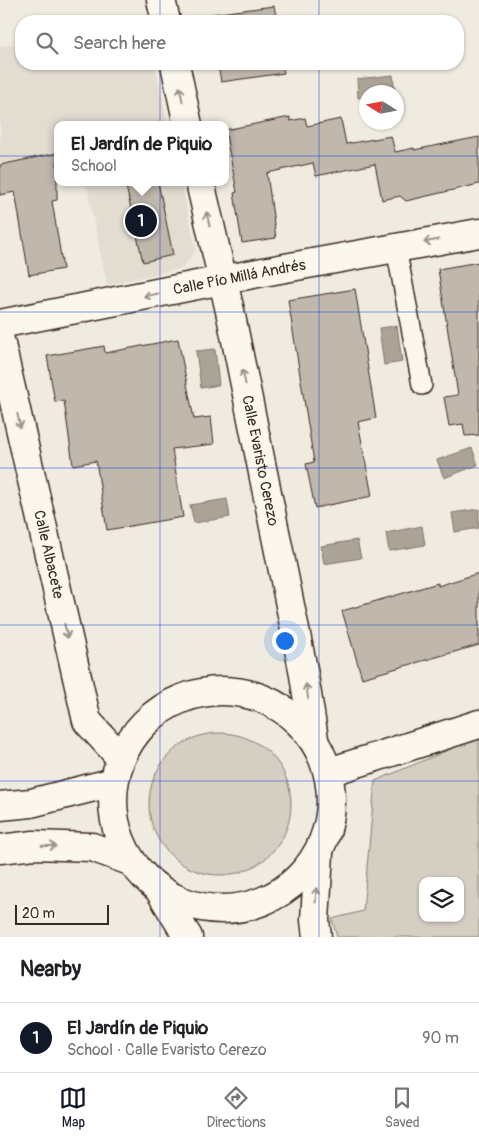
<!DOCTYPE html>
<meta charset="utf-8">
<style>
body{margin:0;font-family:Pangolin,sans-serif;background:#f6f6f6;color:#202124}
.controls{position:absolute;right:15px;bottom:15px;display:grid;overflow:hidden;border-radius:10px;box-shadow:0 1px 4px #0004}
.controls button{width:45px;height:45px;display:grid;place-items:center;padding:0;border:0;border-bottom:1px solid #e0e0e0;background:#fff;color:#202124;font:25px sans-serif}
.compass{position:absolute;left:359px;top:85px;width:45px;height:45px;border-radius:50%;background:#fff;box-shadow:0 1px 4px #0004;rotate:281deg}
.scale{position:absolute;left:15px;bottom:12px;width:94px;box-sizing:border-box;padding-left:5px;border:2px solid #3b2a1e;border-top:0;font-size:14px;line-height:18px;white-space:nowrap;color:#3b2a1e;-webkit-text-stroke:4px #fbf7ec;paint-order:stroke}
.you{position:absolute;left:284px;top:640px;width:18px;height:18px;margin:-12px;border:4px solid #fff;border-radius:50%;background:#1a73e8;box-shadow:0 0 0 8px #1a73e833}
.badge{display:grid;place-items:center;width:32px;height:32px;border-radius:50%;background:#111827;color:#fff;font-size:16px;font-weight:700}
.pin{position:absolute;translate:-50% -50%;border:2px solid #fff;box-shadow:0 1px 5px #0006}
.popup{position:absolute;left:54px;top:121px;width:175px;height:65px;box-sizing:border-box;display:grid;place-content:center;border-radius:10px;background:#fff;filter:drop-shadow(0 1px 4px #0005);font-size:16px;white-space:nowrap;color:#757577}
.popup b{font-size:19px;color:#202124}
.popup::after{content:'';position:absolute;left:50%;top:100%;margin-left:-10px;border:10px solid transparent;border-top-color:#fff}
.list{margin:0;padding:0;list-style:none}
h2{display:flex;justify-content:space-between;align-items:center;height:65px;margin:0;padding:0 20px;font-size:21px}
h2 small{font-size:16px;font-weight:400;color:#757577}
.list li{display:grid;grid-template-columns:32px 1fr auto;gap:15px;align-items:center;box-sizing:border-box;height:70px;padding:0 20px;border-top:1px solid #e0e0e0}
.list b{display:block;font-size:19px;white-space:nowrap}
.list p{margin:0;font-size:16px;white-space:nowrap;color:#757577}
.list em{font-size:16px;font-style:normal;color:#757577}
.icon{flex:none;width:28px;height:28px;fill:none;stroke:currentColor;stroke-width:2;stroke-linecap:round;stroke-linejoin:round}
.map{position:relative;flex:none;width:479px;height:937px;overflow:hidden}
.search{position:absolute;background:#fff;box-shadow:0 1px 4px #0004;left:15px;right:15px;top:15px;height:55px;display:flex;align-items:center;gap:12px;box-sizing:border-box;padding:0 18px;border-radius:20px;color:#757577;font-size:19px}
.sheet{height:135px;background:#fff}
nav{display:flex;justify-content:space-around;align-items:center;box-sizing:border-box;height:70px;border-top:1px solid #e0e0e0;background:#fff;font-size:14px;color:#757577}
nav a{display:grid;justify-items:center;gap:2px}
nav .on{color:#111827}
.map>svg:first-child{display:block}
.built{fill:#e2dcd1}
.green{fill:#d5cec3;stroke:#887c70;fill-rule:evenodd}
.water{fill:#aca397;stroke:#7f7367}
.building{fill:#c0b8ad;stroke:#3b2a1e}
.lines{fill:none;stroke-linecap:round;stroke-linejoin:round}
.lane-casing{stroke:#3b2a1e;stroke-width:22}
.street-casing{stroke:#3b2a1e;stroke-width:31}
.lane{stroke:#fbf7ec;stroke-width:19}
.street{stroke:#fbf7ec;stroke-width:28}
.oneway{stroke:#9b9085}
.grid{fill:none;stroke:#1d4ed8;stroke-width:1;stroke-opacity:0.55}
.labels{text-anchor:middle;dominant-baseline:central;stroke-width:4;stroke-linejoin:round;paint-order:stroke}
.street-label{font-size:15px;fill:#3b2a1e;stroke:#fbf7ec}
</style>
<div class="map">
<svg width="479" height="937" viewBox="0 0 479 937">
<rect width="100%" height="100%" fill="#f0ebe0"/>
<filter id="ink" filterUnits="userSpaceOnUse"><feTurbulence type="fractalNoise" baseFrequency=".02" numOctaves="2"/><feDisplacementMap in="SourceGraphic" scale="10" xChannelSelector="R" yChannelSelector="G"/><feConvolveMatrix kernelMatrix="1 2 1 2 8 2 1 2 1" color-interpolation-filters="sRGB"/></filter>
<g filter="url(#ink)">
<path class="built" d="M 21,43 L 21,64 L 155,64 L 168,125 L 57,125 L 57,182 L 59,182 L 0,195 L 0,47 Z
M 86,182 L 181,182 L 196,249 L 183,268 L 107,285 Z"/>
<path class="green" d="M149 804a71 71 0 1 1 142 0a71 71 0 1 1-142 0Z
M 479,737 L 479,937 L 337,937 L 332,919 L 363,911 L 375,781 ZM 423,881 L 460,881 L 460,918 L 423,918 Z"/>
<path class="water" d="M 393,75 L 395,92 L 366,92 L 366,97 L 358,98 L 357,79 Z
M 397,326 L 402,362 L 384,365 L 379,328 Z
M 215,349 L 219,385 L 201,388 L 196,351 Z
M 472,448 L 478,465 L 444,478 L 437,460 Z
M 227,499 L 230,517 L 194,523 L 190,505 Z
M 479,509 L 479,528 L 455,532 L 452,513 Z
M 422,526 L 425,545 L 389,551 L 386,533 Z
M 357,540 L 361,558 L 324,564 L 321,546 Z"/>
<path class="building" d="M 274,6 L 277,21 L 213,21 L 212,14 Z
M 218,64 L 282,64 L 284,73 L 221,82 Z
M 290,117 L 290,121 L 305,118 L 307,126 L 341,119 L 346,144 L 391,136 L 395,152 L 414,148 L 414,150 L 479,137 L 479,184 L 406,201 L 400,196 L 382,200 L 375,164 L 316,176 L 313,163 L 267,173 L 276,238 L 242,243 L 234,193 L 237,192 L 225,130 Z
M 57,153 L 57,200 L 52,201 L 63,269 L 29,275 L 15,192 L 0,195 L 0,165 Z
M 125,182 L 158,182 L 173,255 L 143,262 Z
M 479,262 L 479,435 L 465,436 L 463,424 L 449,426 L 444,397 L 458,395 L 438,269 Z
M 355,289 L 376,418 L 358,422 L 372,496 L 315,508 L 306,464 L 314,462 L 288,300 Z
M 178,339 L 194,419 L 211,417 L 214,444 L 172,449 L 183,517 L 107,530 L 96,461 L 73,465 L 64,401 L 55,402 L 47,356 L 104,346 L 105,353 Z
M 479,573 L 479,645 L 362,678 L 342,611 L 438,583 L 438,586 Z"/>
<g class="lines">
<defs>
<path id="lane" d="M 396,248 L 422,385"/>
<g id="street">
<path d="M 161,0 L 166,21"/>
<path d="M 175,64 L 188,125"/>
<path id="s1" d="M 200,182 L 230,311 L 303,669 L 314,739"/>
<path id="s2" d="M 0,324 L 263,272 L 479,233"/>
<path id="s3" d="M 0,340 L 87,721 L 121,758"/>
<circle cx="222" cy="800" r="109"/>
<path d="M 329,772 L 479,724"/>
<path d="M 0,806 L 31,803 L 114,782"/>
<path d="M 0,849 L 34,845 L 92,847 L 130,861"/>
<path d="M 160,891 L 188,937"/>
<path d="M 317,937 L 315,920 L 319,853"/>
</g>
</defs>
<use href="#lane" class="lane-casing"/>
<use href="#street" class="street-casing"/>
<use href="#lane" class="lane"/>
<use href="#street" class="street"/>
</g>
<defs><path id="oneway-shaft" d="M-6 0H5M1.5-3L5.5 0L1.5 3" fill="none" stroke-width="1.6" stroke-linecap="round" stroke-linejoin="round" transform="scale(1.25)"/></defs>
<g class="oneway">
<use href="#oneway-shaft" transform="translate(181 94) rotate(-102)"/>
<use href="#oneway-shaft" transform="translate(208 219) rotate(-102)"/>
<use href="#oneway-shaft" transform="translate(431 241) rotate(169)"/>
<use href="#oneway-shaft" transform="translate(151 295) rotate(169)"/>
<use href="#oneway-shaft" transform="translate(244 377) rotate(-102)"/>
<use href="#oneway-shaft" transform="translate(19 421) rotate(77)"/>
<use href="#oneway-shaft" transform="translate(66 631) rotate(77)"/>
<use href="#oneway-shaft" transform="translate(307 691) rotate(-99)"/>
<use href="#oneway-shaft" transform="translate(49 846) rotate(2)"/>
<use href="#oneway-shaft" transform="translate(316 895) rotate(-86)"/>
</g>
</g>
<path class="grid" d="M 160,0 L 160,21M 319,0 L 319,21M 160,64 L 160,937M 319,64 L 319,937M 0,156 L 479,156M 0,312 L 479,312M 0,468 L 479,468M 0,625 L 479,625M 0,781 L 479,781"/>
<g class="labels">
<g class="street-label">
<text stroke="none"><textPath href="#s2" startOffset="244">Calle Pío Millá Andrés</textPath></text>
<text stroke="none"><textPath href="#s1" startOffset="285">Calle Evaristo Cerezo</textPath></text>
<text stroke="none"><textPath href="#s3" startOffset="220">Calle Albacete</textPath></text>
</g>
</g>
</svg>
<div class="controls">
<button><svg class="icon" aria-label="layers" viewBox="0 0 24 24"><path d="M12 4l9 5-9 5-9-5zM3 14l9 5 9-5"/></svg></button>
</div>
<svg class="compass" viewBox="-18 -18 36 36"><path d="M0-13l5 13h-10z" fill="#e53935"/><path d="M0 13l5-13h-10z" fill="#757577"/></svg>
<div class="scale">20 m</div>
<div class="you"></div>
<div class="pin badge" style="left:141px;top:221px">1</div>
<div class="popup"><b>El Jardín de Piquio</b>School</div>
<div class="search"><svg class="icon" aria-label="search" viewBox="0 0 24 24"><circle cx="10" cy="10" r="6"/><path d="M15 15l6 6"/></svg>Search here</div>
</div>
<section class="sheet">
<h2>Nearby<small></small></h2>
<ul class="list">
<li><span class="badge">1</span><div><b>El Jardín de Piquio</b><p>School · Calle Evaristo Cerezo</p></div><em>90 m</em></li>
</ul>
</section>
<nav>
<a class="on"><svg class="icon" aria-label="map" viewBox="0 0 24 24"><path d="M3 6l6-2 6 2 6-2v14l-6 2-6-2-6 2zM9 4v14M15 6v14"/></svg>Map</a>
<a><svg class="icon" aria-label="directions" viewBox="0 0 24 24"><path d="M12 3l9 9-9 9-9-9zM9 14v-3h6M13 9l2 2-2 2"/></svg>Directions</a>
<a><svg class="icon" aria-label="saved" viewBox="0 0 24 24"><path d="M7 4h10v16l-5-4-5 4z"/></svg>Saved</a>
</nav>
